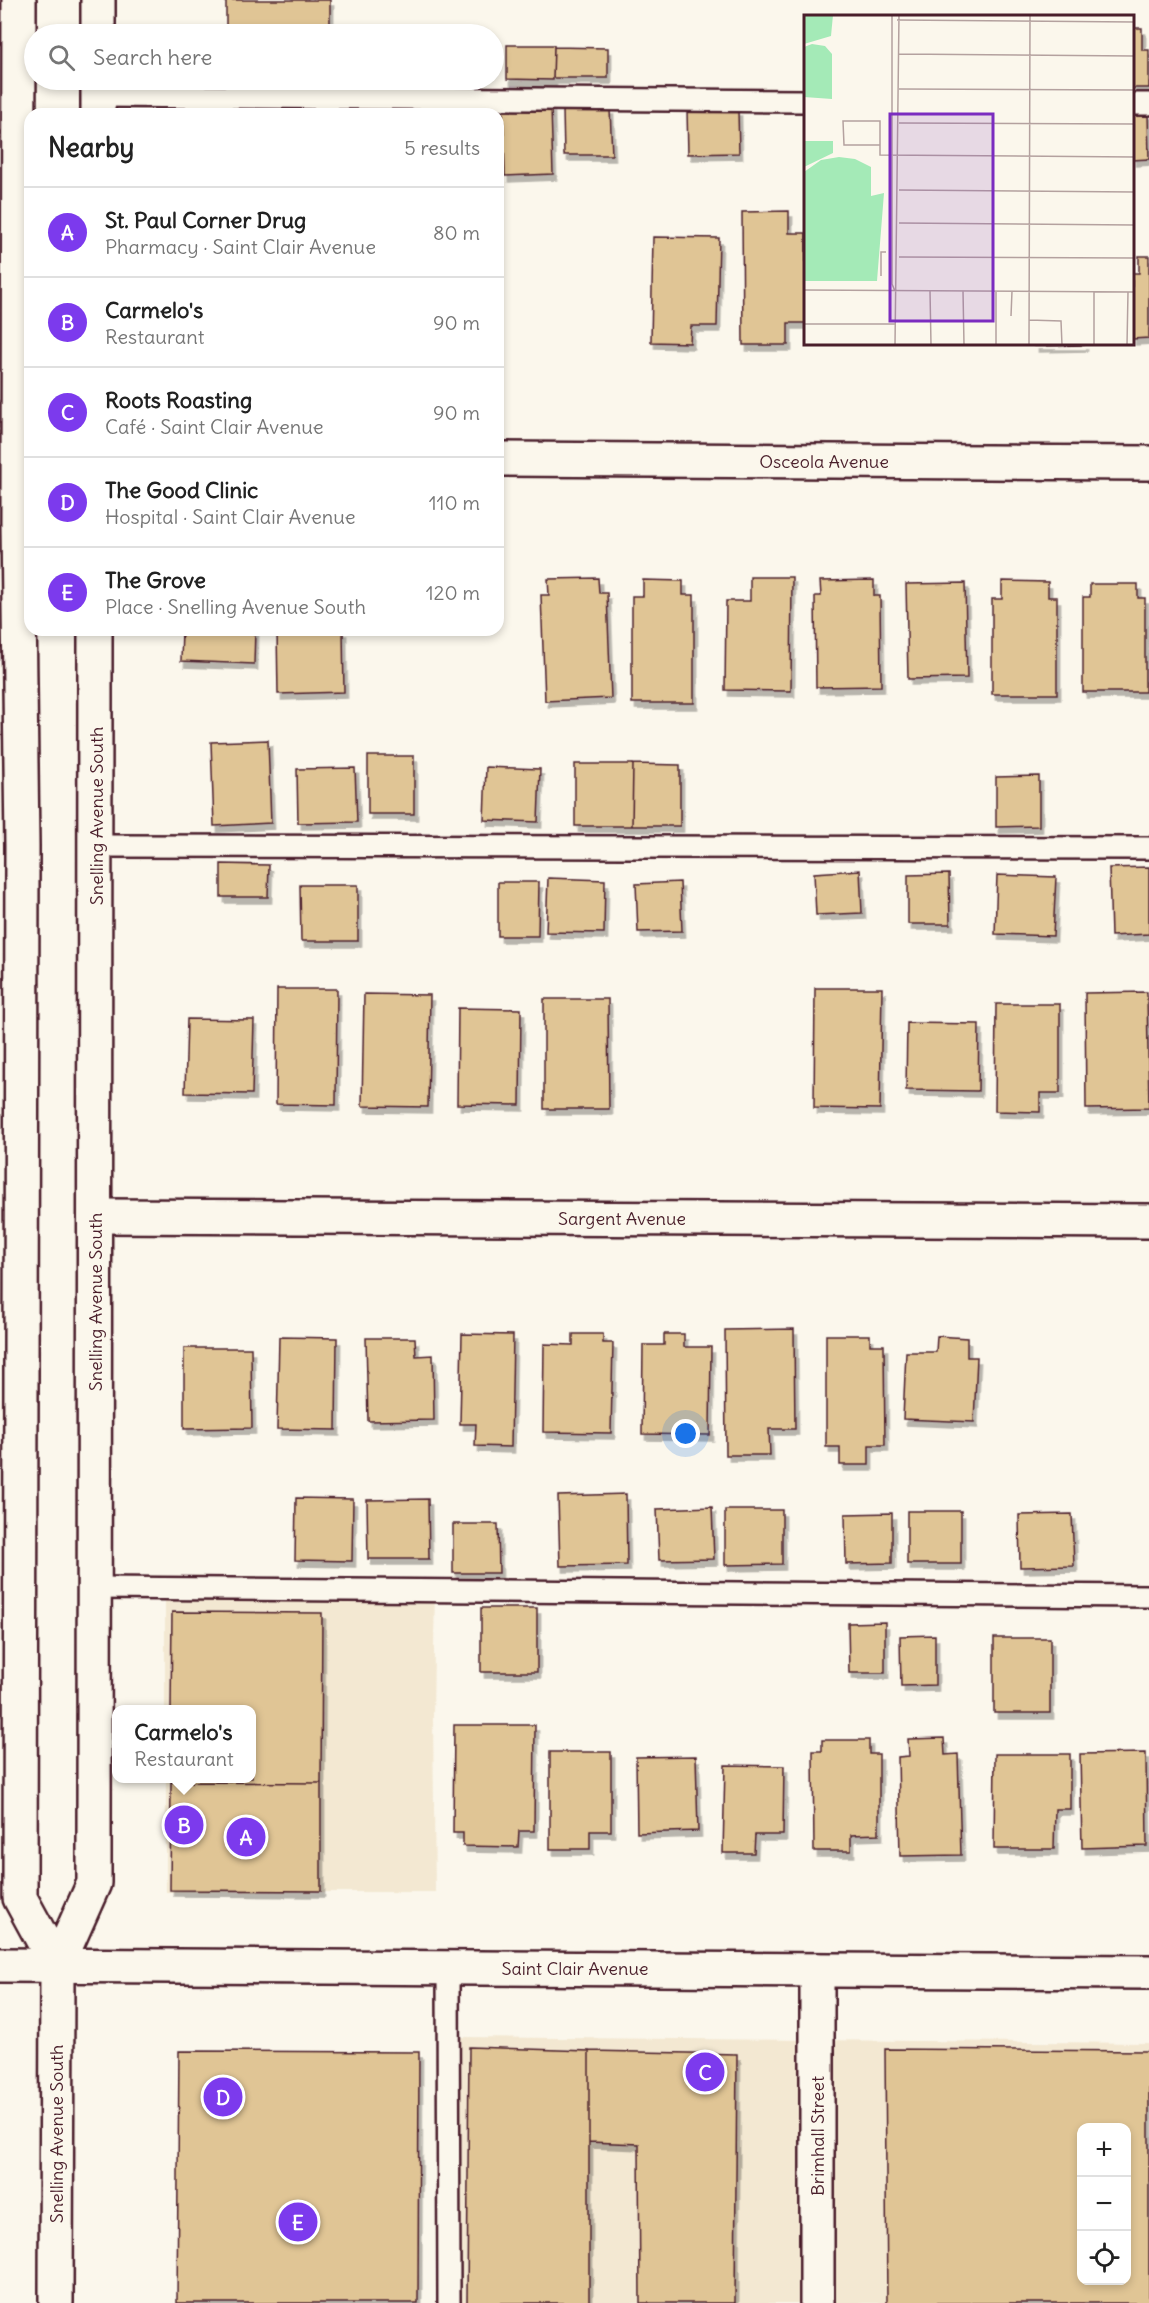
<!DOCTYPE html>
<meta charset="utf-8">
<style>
body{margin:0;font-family:Delius,sans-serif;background:#f2f2f2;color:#222}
.controls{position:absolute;right:18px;bottom:18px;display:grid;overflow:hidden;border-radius:12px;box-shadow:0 3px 9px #0003}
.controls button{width:54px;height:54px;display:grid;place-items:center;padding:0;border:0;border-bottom:2px solid #e0e0e0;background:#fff;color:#222;font:30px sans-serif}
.you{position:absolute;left:686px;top:1434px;width:21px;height:21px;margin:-15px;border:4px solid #fff;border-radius:50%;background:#1a73e8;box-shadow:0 0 0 9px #1a73e833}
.badge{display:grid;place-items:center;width:39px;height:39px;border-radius:50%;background:#7c3aed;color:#fff;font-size:20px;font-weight:700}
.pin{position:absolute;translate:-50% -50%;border:3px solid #fff;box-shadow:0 2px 6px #0006}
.popup{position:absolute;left:112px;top:1705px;width:144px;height:78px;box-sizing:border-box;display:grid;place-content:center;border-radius:12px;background:#fff;filter:drop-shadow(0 2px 4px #0005);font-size:20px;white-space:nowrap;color:#767676}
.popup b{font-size:22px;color:#222}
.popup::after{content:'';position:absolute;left:50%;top:100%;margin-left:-12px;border:12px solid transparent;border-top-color:#fff}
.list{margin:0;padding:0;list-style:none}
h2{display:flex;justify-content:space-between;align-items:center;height:78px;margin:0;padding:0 24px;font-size:26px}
h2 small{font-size:20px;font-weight:400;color:#767676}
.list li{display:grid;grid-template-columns:39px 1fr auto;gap:18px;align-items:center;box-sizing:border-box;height:90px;padding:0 24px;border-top:2px solid #e0e0e0}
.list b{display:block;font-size:22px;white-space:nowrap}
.list p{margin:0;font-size:20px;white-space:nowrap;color:#767676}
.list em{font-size:20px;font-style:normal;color:#767676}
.icon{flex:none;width:33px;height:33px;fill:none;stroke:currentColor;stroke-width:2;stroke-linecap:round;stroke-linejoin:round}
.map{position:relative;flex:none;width:1149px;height:2303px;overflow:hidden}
.search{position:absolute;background:#fff;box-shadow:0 3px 9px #0003;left:24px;top:24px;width:480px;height:66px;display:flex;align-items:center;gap:15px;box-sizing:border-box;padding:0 21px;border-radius:33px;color:#767676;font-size:22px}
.panel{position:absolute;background:#fff;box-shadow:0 3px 9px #0003;left:24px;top:108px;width:480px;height:528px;border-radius:18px}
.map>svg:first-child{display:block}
.built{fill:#f3e8d2;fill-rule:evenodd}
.building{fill:#e0c595;stroke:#4a1f2b;stroke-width:1.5;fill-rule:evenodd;filter:url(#shadow)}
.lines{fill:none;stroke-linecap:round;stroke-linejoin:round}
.lane-casing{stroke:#4a1f2b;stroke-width:26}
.street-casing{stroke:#4a1f2b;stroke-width:38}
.secondary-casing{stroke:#4a1f2b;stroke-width:38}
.primary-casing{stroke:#4a1f2b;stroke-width:38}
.lane{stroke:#fbf7ec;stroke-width:21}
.street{stroke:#fbf7ec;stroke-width:33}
.secondary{stroke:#fbf7ec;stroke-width:33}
.primary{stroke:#fbf7ec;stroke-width:33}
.labels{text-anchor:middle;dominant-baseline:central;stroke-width:5;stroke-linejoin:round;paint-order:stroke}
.street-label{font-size:18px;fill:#4a1f2b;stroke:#fbf7ec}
.inset-road{fill:none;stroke:#b4a19f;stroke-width:1.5}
.view{fill:#7b2cbf;fill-opacity:0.15;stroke:#7b2cbf;stroke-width:3}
.inset-edge{fill:none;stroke:#4a1f2b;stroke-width:3}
</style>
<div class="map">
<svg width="1149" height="2303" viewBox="0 0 1149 2303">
<defs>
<filter id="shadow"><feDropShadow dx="3.5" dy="6" stdDeviation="0" flood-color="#0004"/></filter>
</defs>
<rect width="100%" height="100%" fill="#fbf7ec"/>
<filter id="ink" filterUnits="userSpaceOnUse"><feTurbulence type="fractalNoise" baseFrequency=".0167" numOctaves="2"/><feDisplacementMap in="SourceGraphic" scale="12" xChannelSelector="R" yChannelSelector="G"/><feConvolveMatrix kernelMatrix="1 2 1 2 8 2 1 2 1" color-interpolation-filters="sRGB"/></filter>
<g filter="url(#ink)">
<path class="built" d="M 165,1582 L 435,1582 L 433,1718 L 435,1892 L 166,1892 L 166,1779 L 252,1778 L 252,1710 L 165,1709 Z
M 457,2037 L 1149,2043 L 1149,2303 L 458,2303 ZM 1082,2128 L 1126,2128 L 1126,2280 L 1082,2280 Z"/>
<path class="building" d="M 226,0 L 330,0 L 330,34 L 226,34 Z
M 1132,28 L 1142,28 L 1142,50 L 1149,50 L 1149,88 L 1132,88 Z
M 507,45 L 554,45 L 553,80 L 507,79 Z
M 554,47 L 608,48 L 608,78 L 553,78 Z
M 193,107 L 244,110 L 244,114 L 193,114 Z
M 551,107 L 553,174 L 505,176 L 503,109 Z
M 312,109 L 368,109 L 368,114 L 312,114 Z
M 610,109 L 612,155 L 564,155 L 563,110 Z
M 687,110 L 738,110 L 739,153 L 688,154 Z
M 1132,113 L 1148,113 L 1149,159 L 1132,160 Z
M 789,211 L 789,233 L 806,233 L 806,323 L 788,323 L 788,345 L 743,345 L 742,212 Z
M 653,237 L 719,238 L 717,326 L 691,326 L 690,343 L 651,342 Z
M 1139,256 L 1149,256 L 1149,338 L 1132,339 L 1132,273 L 1139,273 Z
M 1035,344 L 1084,344 L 1084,345 L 1035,346 Z
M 750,577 L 792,577 L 791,691 L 725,690 L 726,601 L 750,601 Z
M 598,578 L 599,593 L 607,593 L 611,698 L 545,701 L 541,595 L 549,595 L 548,579 Z
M 643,580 L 683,581 L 683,595 L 694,595 L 694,703 L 632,703 L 632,596 L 643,596 Z
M 874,580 L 874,596 L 880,596 L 881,686 L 816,687 L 815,596 L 821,596 L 820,581 Z
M 1002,581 L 1048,582 L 1048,597 L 1057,597 L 1057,694 L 992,694 L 992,599 L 1002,599 Z
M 965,583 L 967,678 L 908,679 L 906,584 Z
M 1090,584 L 1138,584 L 1138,598 L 1145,598 L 1145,692 L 1083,692 L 1083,597 L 1090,597 Z
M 182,630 L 255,630 L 254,664 L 181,661 Z
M 277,630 L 343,630 L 344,692 L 278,694 Z
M 268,740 L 271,823 L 214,826 L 211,742 Z
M 368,756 L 414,756 L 414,814 L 368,814 Z
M 575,764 L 633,764 L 632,826 L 575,826 Z
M 633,764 L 680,765 L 680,826 L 632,826 Z
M 486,767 L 540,769 L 538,822 L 484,820 Z
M 355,768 L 357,822 L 298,823 L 297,769 Z
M 1039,776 L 1039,826 L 996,827 L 996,777 Z
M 221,864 L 269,865 L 268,897 L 221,897 Z
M 1149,867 L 1149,934 L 1111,936 L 1109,868 Z
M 860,870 L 862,913 L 816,915 L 814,873 Z
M 949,874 L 950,924 L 908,924 L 908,875 Z
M 997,875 L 1056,877 L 1053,936 L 995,934 Z
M 548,878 L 605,880 L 604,933 L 546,932 Z
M 498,882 L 539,882 L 538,936 L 498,936 Z
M 680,882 L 682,931 L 638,932 L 636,884 Z
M 300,885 L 358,885 L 358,941 L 301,941 Z
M 815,988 L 882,988 L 880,1109 L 814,1108 Z
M 277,989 L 337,989 L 336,1105 L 276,1104 Z
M 1147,992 L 1149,1108 L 1086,1109 L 1085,993 Z
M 364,994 L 430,995 L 428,1107 L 362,1106 Z
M 544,999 L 608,999 L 609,1109 L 544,1109 Z
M 996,1004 L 1060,1004 L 1060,1093 L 1040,1093 L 1040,1112 L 995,1111 Z
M 458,1008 L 521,1009 L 520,1105 L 457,1104 Z
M 187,1019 L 254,1020 L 252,1094 L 185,1093 Z
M 907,1023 L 979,1024 L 978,1091 L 906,1090 Z
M 794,1329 L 795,1429 L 769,1429 L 770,1455 L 726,1455 L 725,1330 Z
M 462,1334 L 513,1335 L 511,1447 L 475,1446 L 476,1424 L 460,1424 Z
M 573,1334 L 603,1334 L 603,1343 L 613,1343 L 611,1433 L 543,1432 L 544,1344 L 573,1345 Z
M 664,1334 L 684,1334 L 684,1347 L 711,1347 L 710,1435 L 642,1434 L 643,1345 L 664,1345 Z
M 826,1335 L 870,1335 L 870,1345 L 884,1345 L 885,1445 L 869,1445 L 869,1465 L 840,1465 L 840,1447 L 826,1447 Z
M 937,1336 L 967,1338 L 967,1357 L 977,1357 L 974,1422 L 903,1419 L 906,1352 L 936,1352 Z
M 279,1337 L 337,1338 L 336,1430 L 277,1429 Z
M 366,1338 L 415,1338 L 416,1356 L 433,1355 L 434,1420 L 368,1421 Z
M 184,1348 L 251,1348 L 252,1428 L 184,1429 Z
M 626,1494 L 627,1565 L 560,1566 L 558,1496 Z
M 296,1498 L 353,1499 L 352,1561 L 295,1560 Z
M 428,1499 L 429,1559 L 368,1559 L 367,1500 Z
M 712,1507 L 714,1559 L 659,1560 L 657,1509 Z
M 725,1510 L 782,1510 L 782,1564 L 725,1565 Z
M 907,1511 L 961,1511 L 961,1564 L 907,1564 Z
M 892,1513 L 892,1563 L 846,1564 L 845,1514 Z
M 1072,1514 L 1074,1566 L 1020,1567 L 1019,1515 Z
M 453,1524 L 498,1524 L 499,1573 L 453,1573 Z
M 481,1608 L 537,1608 L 537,1672 L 481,1672 Z
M 172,1612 L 322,1613 L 321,1783 L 171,1782 L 171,1778 L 252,1778 L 252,1710 L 171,1710 Z
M 885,1622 L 885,1673 L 849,1673 L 848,1623 Z
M 935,1635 L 935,1685 L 901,1686 L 900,1636 Z
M 994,1638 L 1050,1638 L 1050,1713 L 994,1713 Z
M 454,1725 L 535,1725 L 534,1831 L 519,1831 L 518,1847 L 463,1846 L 463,1833 L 453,1833 Z
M 944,1738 L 945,1755 L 958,1754 L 961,1855 L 900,1856 L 898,1757 L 909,1756 L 908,1739 Z
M 822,1740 L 869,1740 L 869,1754 L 879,1754 L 879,1834 L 851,1835 L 851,1851 L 814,1851 L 813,1751 L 822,1751 Z
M 550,1752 L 611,1752 L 611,1831 L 590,1831 L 590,1849 L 550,1849 Z
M 1146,1753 L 1147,1846 L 1082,1848 L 1080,1754 Z
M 995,1754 L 1070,1754 L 1070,1809 L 1055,1809 L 1054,1849 L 994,1849 Z
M 696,1756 L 698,1831 L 637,1833 L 636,1757 Z
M 725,1765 L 784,1766 L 783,1835 L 755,1835 L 754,1853 L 723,1853 Z
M 171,1782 L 321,1783 L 321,1891 L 170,1890 Z
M 469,2047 L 589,2051 L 589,2303 L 467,2303 Z
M 885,2049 L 1149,2051 L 1149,2303 L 887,2303 ZM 1082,2128 L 1126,2128 L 1126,2280 L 1082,2280 Z
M 179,2051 L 419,2052 L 418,2303 L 177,2303 Z
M 589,2051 L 737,2054 L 735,2303 L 640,2303 L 639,2144 L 589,2142 Z"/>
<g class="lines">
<defs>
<path id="lane" d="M 98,96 L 806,101
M 1132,104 L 1149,104
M 97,846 L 1149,848
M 94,1588 L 1149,1596
M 448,1967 L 449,2303"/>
<path id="street" d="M 498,459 L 1149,463
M 95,1216 L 1149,1221
M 817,1970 L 817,2303"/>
<path id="secondary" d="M 0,1965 L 1149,1972"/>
<path id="primary" d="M 19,0 L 18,523 L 22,846 L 20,1898 L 57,1966
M 98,0 L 98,34
M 98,114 L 98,80
M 56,2303 L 57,1966 L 94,1883 L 95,630"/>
</defs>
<use href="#lane" class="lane-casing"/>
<use href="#street" class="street-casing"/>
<use href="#secondary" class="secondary-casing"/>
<use href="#primary" class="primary-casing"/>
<use href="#lane" class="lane"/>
<use href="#street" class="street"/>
<use href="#secondary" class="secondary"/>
<use href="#primary" class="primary"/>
</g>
</g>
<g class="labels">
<g class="street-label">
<text x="824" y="461">Osceola Avenue</text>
<text transform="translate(96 816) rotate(-90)">Snelling Avenue South</text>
<text x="622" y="1218">Sargent Avenue</text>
<text transform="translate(95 1302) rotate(-90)">Snelling Avenue South</text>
<text x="575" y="1968">Saint Clair Avenue</text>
<text transform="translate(56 2134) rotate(-90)">Snelling Avenue South</text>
<text transform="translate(817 2136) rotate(-90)">Brimhall Street</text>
</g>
</g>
<g transform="translate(804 15)">
<rect width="330" height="330" fill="#fbf7ec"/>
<path d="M 0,0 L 29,0 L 27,21 L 0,29 ZM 8,29 L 21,31 L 28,39 L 28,84 L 0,82 L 0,32 ZM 0,126 L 29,126 L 29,138 L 0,152 ZM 35,142 L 51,144 L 67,152 L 67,181 L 80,178 L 73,266 L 0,266 L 0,157 L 17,145 Z" fill="#a4eab7"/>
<path class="inset-road" d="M 88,0 L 88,269 L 91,276M 93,5 L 330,7M 95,39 L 330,41M 95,74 L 330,75M 95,108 L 330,109M 76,130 L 40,130 L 39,106 L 76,106 L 76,140 L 330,142M 95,175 L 330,177M 95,208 L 330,210M 95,242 L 330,243M 77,261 L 77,237 L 82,237M 0,275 L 330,277M 126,276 L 127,330M 159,276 L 160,330M 192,276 L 192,330M 207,301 L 208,276M 225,305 L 257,306 L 258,330M 0,309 L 91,309M 91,330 L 95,0M 225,330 L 226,0M 290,330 L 290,277M 323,330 L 324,277"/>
<path class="view" d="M 86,99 L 189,99 L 189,306 L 86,306 Z"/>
<rect width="330" height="330" class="inset-edge"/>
</g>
</svg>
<div class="controls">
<button>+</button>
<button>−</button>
<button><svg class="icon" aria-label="locate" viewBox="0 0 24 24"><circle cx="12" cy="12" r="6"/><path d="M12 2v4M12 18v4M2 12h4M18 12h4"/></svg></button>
</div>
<div class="you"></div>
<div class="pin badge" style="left:246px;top:1837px">A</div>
<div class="pin badge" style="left:184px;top:1825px">B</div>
<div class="popup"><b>Carmelo's</b>Restaurant</div>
<div class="pin badge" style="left:705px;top:2072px">C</div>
<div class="pin badge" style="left:223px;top:2097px">D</div>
<div class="pin badge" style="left:298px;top:2222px">E</div>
<div class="search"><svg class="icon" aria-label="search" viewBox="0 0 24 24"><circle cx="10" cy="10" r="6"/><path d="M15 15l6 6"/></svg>Search here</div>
<section class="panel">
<h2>Nearby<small>5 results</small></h2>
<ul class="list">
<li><span class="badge">A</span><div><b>St. Paul Corner Drug</b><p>Pharmacy · Saint Clair Avenue</p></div><em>80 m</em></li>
<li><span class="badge">B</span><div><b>Carmelo's</b><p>Restaurant</p></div><em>90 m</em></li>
<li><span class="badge">C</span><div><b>Roots Roasting</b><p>Café · Saint Clair Avenue</p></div><em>90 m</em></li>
<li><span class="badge">D</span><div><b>The Good Clinic</b><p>Hospital · Saint Clair Avenue</p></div><em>110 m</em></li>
<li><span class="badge">E</span><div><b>The Grove</b><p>Place · Snelling Avenue South</p></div><em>120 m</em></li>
</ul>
</section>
</div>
